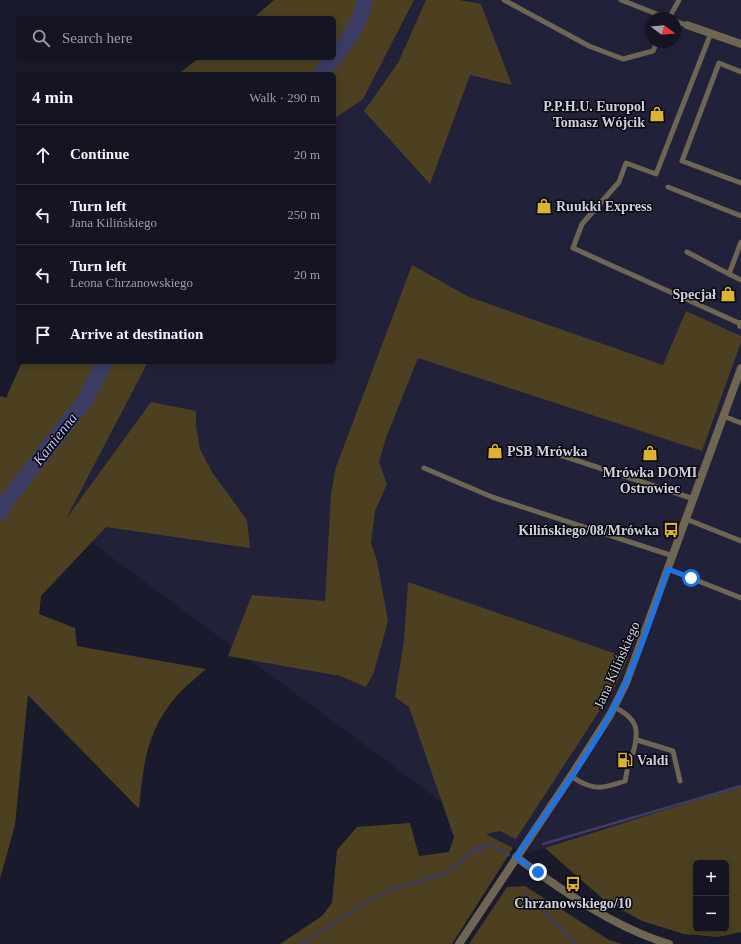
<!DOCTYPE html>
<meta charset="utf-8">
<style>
body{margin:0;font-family:"Times New Roman",serif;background:#21212f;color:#f1f3f6}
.controls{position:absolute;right:12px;bottom:12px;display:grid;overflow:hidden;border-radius:6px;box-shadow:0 2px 10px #0003}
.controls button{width:36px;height:36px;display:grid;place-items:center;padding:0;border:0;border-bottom:1px solid #333340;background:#141422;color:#f1f3f6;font:20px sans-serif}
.compass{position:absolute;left:645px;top:12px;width:36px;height:36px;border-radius:50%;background:#141422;box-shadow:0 2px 10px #0003;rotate:106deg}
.stop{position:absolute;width:12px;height:12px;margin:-9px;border:3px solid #1a73e8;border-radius:50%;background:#fff}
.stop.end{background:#1a73e8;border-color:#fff;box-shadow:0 1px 4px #0008}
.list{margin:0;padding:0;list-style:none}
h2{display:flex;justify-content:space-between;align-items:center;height:52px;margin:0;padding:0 16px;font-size:17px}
h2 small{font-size:13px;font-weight:400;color:#9d9ea5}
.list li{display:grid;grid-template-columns:26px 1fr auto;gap:12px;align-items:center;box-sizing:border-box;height:60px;padding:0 16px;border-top:1px solid #333340}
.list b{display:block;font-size:15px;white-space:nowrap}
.list p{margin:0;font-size:13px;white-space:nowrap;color:#9d9ea5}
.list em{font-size:13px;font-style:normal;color:#9d9ea5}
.icon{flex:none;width:22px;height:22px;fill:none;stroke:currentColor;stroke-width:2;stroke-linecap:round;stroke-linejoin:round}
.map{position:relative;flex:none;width:741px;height:944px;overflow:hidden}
.search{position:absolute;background:#141422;box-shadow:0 2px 10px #0003;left:16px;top:16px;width:320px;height:44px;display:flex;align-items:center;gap:10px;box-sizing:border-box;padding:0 14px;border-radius:6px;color:#9d9ea5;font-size:15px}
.panel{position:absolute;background:#141422;box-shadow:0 2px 10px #0003;left:16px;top:72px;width:320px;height:292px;border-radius:6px}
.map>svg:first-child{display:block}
.built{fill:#22213a;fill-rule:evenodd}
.green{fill:#4c4020;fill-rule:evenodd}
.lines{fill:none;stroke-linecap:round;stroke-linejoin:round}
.stream{stroke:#3d3c65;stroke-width:2.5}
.river{stroke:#3d3c65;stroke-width:16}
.service{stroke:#6e6653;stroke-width:5}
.minor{stroke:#6e6653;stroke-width:8}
.tertiary{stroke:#6e6653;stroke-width:8}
.route{stroke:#1a73e8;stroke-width:5}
.labels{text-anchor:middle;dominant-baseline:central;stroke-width:3;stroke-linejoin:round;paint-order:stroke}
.poi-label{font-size:14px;font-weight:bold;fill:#d0d0dd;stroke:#06060e;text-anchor:end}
.street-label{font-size:14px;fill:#d0d0dd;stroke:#06060e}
.water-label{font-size:15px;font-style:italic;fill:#bebff7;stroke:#06060e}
</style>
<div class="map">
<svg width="741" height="944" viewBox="0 0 741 944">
<rect width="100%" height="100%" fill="#1a1a2d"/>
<path class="built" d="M 414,0 L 741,0 L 741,790 L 528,853 L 513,848 L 485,834 L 64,522 L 148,362 L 334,362 L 334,119 L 363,99 ZM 651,18 L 675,18 L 675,42 L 651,42 Z"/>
<path class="green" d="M 274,0 L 414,0 L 363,99 L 334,119 L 334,74 L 178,74 L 199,58 L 334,58 L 334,18 L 253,18 Z
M 426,0 L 459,0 L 481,4 L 512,85 L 470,75 L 430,184 L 364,111 L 398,63 Z
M 412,265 L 469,297 L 663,365 L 686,311 L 741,336 L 741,342 L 702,451 L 418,358 L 386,438 L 379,462 L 387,484 L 375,511 L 371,543 L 377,561 L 388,621 L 374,672 L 366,687 L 340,676 L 228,656 L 252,595 L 325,601 L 331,494 L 336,467 Z
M 22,362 L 148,362 L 66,519 L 151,402 L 196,411 L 196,426 L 200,449 L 212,472 L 247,520 L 250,548 L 106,527 L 41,596 L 39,614 L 75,628 L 77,646 L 206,669 C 195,679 183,688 174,699 C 146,733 143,767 139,809 L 28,695 L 15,825 L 0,879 L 0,396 L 6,398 Z
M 408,582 L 628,658 L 613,690 L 516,839 L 500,831 L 486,834 L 513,848 L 452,944 L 280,944 L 322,916 L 332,903 L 337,850 L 357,827 L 410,823 L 419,856 L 449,852 L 454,837 L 409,707 L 395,697 L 404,640 Z
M 741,786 L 741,932 L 718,937 L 684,934 L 642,921 L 604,900 L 545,848 ZM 696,863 L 726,863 L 726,929 L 696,929 Z
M 525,886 L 609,940 L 622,944 L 469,944 L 507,887 Z"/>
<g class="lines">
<path class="stream" d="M 543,844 L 741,786
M 476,848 L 490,844 L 509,855
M 524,892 L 577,944
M 301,944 L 372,899 L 392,889 L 444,874 L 459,863 L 476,848 L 483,852"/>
<path class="river" d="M 334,58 C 347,43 361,20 365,0
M 320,74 L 334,58
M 0,513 L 7,500 L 86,399 L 105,362"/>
<path class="service" d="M 504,0 L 589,46 L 623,59 L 653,51 L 657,42
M 621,0 L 667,18
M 669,18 L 679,0
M 675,21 L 687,25
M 711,33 L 656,174 L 626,163 L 619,182 L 582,224 L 573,248 L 741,324
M 741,72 L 719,63 L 682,161 L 741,183
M 668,187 L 741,216
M 741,242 L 729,274 L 741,280
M 687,252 L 729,274
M 723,416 L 741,423
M 557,454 L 694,499
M 424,468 L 492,497 L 673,556
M 686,519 L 741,541
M 668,569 L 741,598
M 614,707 C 637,718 640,729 633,753
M 637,740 L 673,751 L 680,781
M 571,776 C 592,791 602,789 625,781 L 627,771"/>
<path class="minor" d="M 687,25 L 741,44
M 741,324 L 741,325"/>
<path class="tertiary" d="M 516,857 C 563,891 613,927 669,944
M 459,944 L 571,776 L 610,715 L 626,683 L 741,368"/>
</g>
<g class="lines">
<path class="route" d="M 538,872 L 516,857 C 549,808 587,760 614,707 C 637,663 652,616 668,569 L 691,578"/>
</g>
<defs>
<symbol id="shop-bare" viewBox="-9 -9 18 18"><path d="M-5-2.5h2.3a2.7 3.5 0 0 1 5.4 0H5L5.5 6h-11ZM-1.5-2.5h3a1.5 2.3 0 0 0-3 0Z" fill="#ddb133" stroke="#06060e" stroke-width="2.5" paint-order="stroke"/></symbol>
<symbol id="bus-bare" viewBox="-9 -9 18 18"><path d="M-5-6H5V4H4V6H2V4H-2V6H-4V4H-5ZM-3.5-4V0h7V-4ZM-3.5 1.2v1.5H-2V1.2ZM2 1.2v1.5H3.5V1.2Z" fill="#ddb133" stroke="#06060e" stroke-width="2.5" paint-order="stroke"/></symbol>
<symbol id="fuel-bare" viewBox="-9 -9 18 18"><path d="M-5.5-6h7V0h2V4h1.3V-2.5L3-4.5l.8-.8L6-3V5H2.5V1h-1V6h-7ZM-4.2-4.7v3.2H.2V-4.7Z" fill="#ddb133" stroke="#06060e" stroke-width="2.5" paint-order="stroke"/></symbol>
</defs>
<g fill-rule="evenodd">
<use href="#shop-bare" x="646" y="103" width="22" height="22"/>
<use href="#shop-bare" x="533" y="195" width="22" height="22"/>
<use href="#shop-bare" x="717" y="283" width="22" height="22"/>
<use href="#shop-bare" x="484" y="440" width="22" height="22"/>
<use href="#shop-bare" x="639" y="442" width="22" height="22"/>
<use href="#bus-bare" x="660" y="519" width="22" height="22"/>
<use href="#fuel-bare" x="614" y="749" width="22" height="22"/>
<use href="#bus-bare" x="562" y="873" width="22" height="22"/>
</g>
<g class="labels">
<g class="poi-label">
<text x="645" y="106">P.P.H.U. Europol<tspan x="645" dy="16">Tomasz Wójcik</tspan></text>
<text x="556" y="206" text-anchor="start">Ruukki Express</text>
<text x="716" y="294">Specjał</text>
<text x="507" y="451" text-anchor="start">PSB Mrówka</text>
<text x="650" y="472" text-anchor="middle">Mrówka DOMI<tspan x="650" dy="16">Ostrowiec</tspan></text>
<text x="659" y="530">Kilińskiego/08/Mrówka</text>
<text x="637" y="760" text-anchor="start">Valdi</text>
<text x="573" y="903" text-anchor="middle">Chrzanowskiego/10</text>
</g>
<g class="street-label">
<text transform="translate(617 665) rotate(-66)">Jana Kilińskiego</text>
</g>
<g class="water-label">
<text transform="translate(55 439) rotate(-52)">Kamienna</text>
</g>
</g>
</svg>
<div class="controls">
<button>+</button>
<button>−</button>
</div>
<svg class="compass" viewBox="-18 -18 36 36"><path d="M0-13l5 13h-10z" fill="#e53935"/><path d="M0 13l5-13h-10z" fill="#9d9ea5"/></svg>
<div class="stop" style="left:691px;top:578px"></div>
<div class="stop end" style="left:538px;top:872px"></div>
<div class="search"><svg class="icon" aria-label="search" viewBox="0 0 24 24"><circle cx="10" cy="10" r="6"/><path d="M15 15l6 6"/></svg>Search here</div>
<section class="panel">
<h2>4 min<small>Walk · 290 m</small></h2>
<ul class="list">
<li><svg class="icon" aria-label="ahead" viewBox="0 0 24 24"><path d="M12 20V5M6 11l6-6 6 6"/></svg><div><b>Continue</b></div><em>20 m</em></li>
<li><svg class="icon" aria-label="left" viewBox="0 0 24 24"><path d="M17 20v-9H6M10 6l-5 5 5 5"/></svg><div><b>Turn left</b><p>Jana Kilińskiego</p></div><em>250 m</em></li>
<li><svg class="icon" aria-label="left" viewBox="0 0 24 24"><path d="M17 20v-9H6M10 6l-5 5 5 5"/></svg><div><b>Turn left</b><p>Leona Chrzanowskiego</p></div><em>20 m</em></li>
<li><svg class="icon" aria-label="arrive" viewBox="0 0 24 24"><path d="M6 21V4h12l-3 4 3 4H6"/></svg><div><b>Arrive at destination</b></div></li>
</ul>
</section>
</div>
